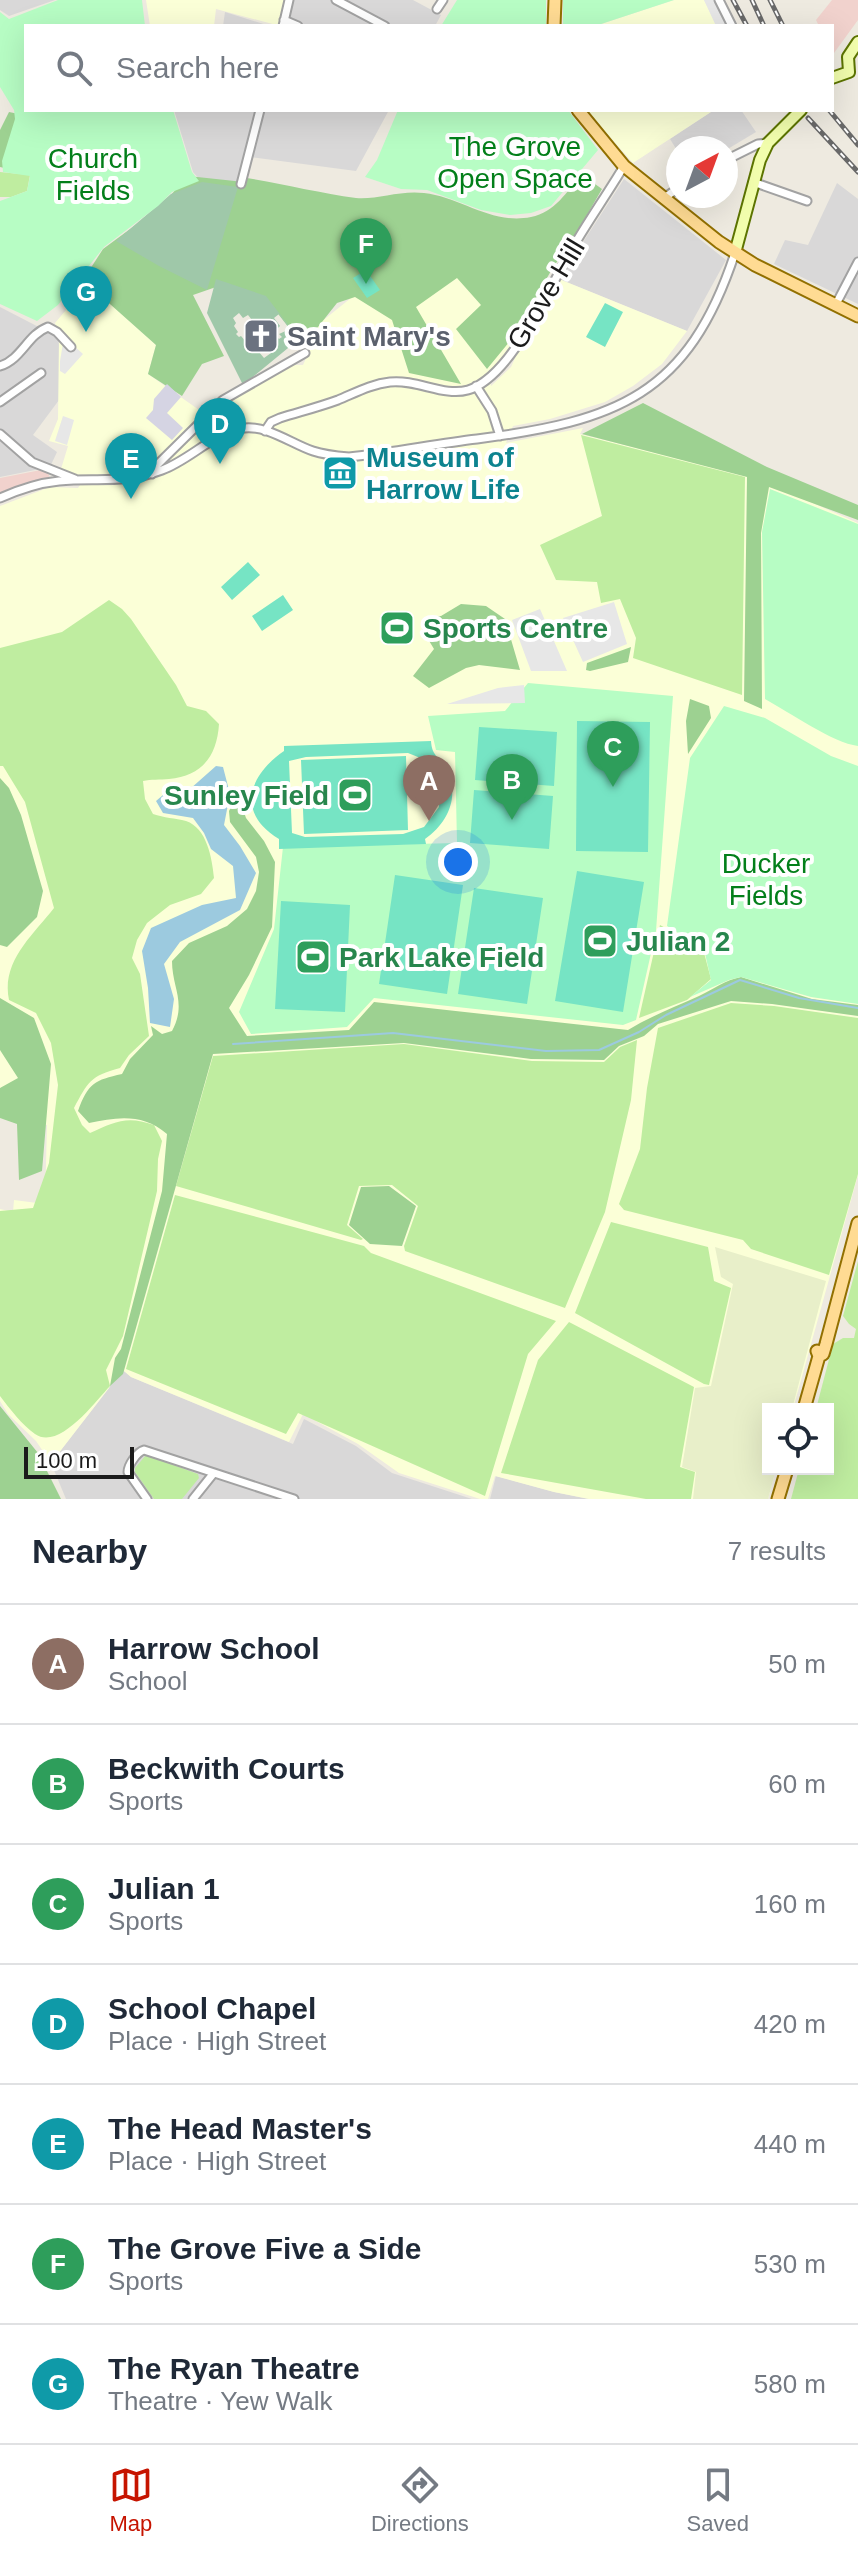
<!DOCTYPE html>
<meta charset="utf-8">
<style>
body{margin:0;font-family:Helvetica,sans-serif;background:#f2f2f3;color:#1f2937}
.controls{position:absolute;right:24px;bottom:24px;display:grid;overflow:hidden;border-radius:0px;box-shadow:0 8px 32px #0002}
.controls button{width:72px;height:72px;display:grid;place-items:center;padding:0;border:0;border-bottom:2px solid #e0e1e3;background:#fff;color:#1f2937;font:40px sans-serif}
.compass{position:absolute;left:666px;top:136px;width:72px;height:72px;border-radius:50%;background:#fff;box-shadow:0 8px 32px #0002;rotate:41deg}
.scale{position:absolute;left:24px;bottom:20px;width:110px;box-sizing:border-box;padding-left:8px;border:4px solid #1b1b1b;border-top:0;font-size:22px;line-height:28px;white-space:nowrap;color:#1b1b1b;-webkit-text-stroke:6px #fff;paint-order:stroke}
.you{position:absolute;left:458px;top:862px;width:28px;height:28px;margin:-20px;border:6px solid #fff;border-radius:50%;background:#1a73e8;box-shadow:0 0 0 12px #1a73e833}
.badge{display:grid;place-items:center;width:52px;height:52px;border-radius:50%;background:#c61400;color:#fff;font-size:26px;font-weight:700}
.pin{position:absolute;translate:-50% -66px;filter:drop-shadow(0 2px 4px #0008)}
.pin::after{content:'';position:absolute;top:42px;width:28px;height:24px;background:inherit;clip-path:polygon(0 0,100% 0,50% 100%)}
.list{margin:0;padding:0;list-style:none}
h2{display:flex;justify-content:space-between;align-items:center;height:104px;margin:0;padding:0 32px;font-size:34px}
h2 small{font-size:26px;font-weight:400;color:#747a83}
.list li{display:grid;grid-template-columns:52px 1fr auto;gap:24px;align-items:center;box-sizing:border-box;height:120px;padding:0 32px;border-top:2px solid #e0e1e3}
.list b{display:block;font-size:30px;white-space:nowrap}
.list p{margin:0;font-size:26px;white-space:nowrap;color:#747a83}
.list em{font-size:26px;font-style:normal;color:#747a83}
.icon{flex:none;width:44px;height:44px;fill:none;stroke:currentColor;stroke-width:2;stroke-linecap:round;stroke-linejoin:round}
.map{position:relative;flex:none;width:858px;height:1499px;overflow:hidden}
.search{position:absolute;background:#fff;box-shadow:0 8px 32px #0002;left:24px;right:24px;top:24px;height:88px;display:flex;align-items:center;gap:20px;box-sizing:border-box;padding:0 28px;border-radius:0px;color:#747a83;font-size:30px}
.sheet{height:944px;background:#fff}
nav{display:flex;justify-content:space-around;align-items:center;box-sizing:border-box;height:112px;border-top:2px solid #e0e1e3;background:#fff;font-size:22px;color:#747a83}
nav a{display:grid;justify-items:center;gap:4px}
nav .on{color:#c61400}
.map>svg:first-child{display:block}
.residential{fill:#d9d8d8}
.commercial{fill:#f1d2cd}
.education{fill:#fbffd7}
.farmland{fill:#e8efc9}
.grass{fill:#bfeda0}
.forest{fill:#9dd191}
.cemetery{fill:#9fc8a9;fill-rule:evenodd}
.park{fill:#b7fdc4}
.pitch{fill:#76e4c4;fill-rule:evenodd}
.parking{fill:#e7e7e7}
.plaza{fill:#d5d4e3}
.water{fill:#9ccadf}
.lines{fill:none;stroke-linecap:round;stroke-linejoin:round}
.stream{stroke:#9ccadf;stroke-width:2}
.minor-casing{stroke:#a2a2a2;stroke-width:11}
.secondary-casing{stroke:#5c7400;stroke-width:14}
.primary-casing{stroke:#927000;stroke-width:15}
.minor{stroke:#fff;stroke-width:7}
.secondary{stroke:#f2fead;stroke-width:10}
.primary{stroke:#ffdb93;stroke-width:11}
.rail-casing{stroke:#696969;stroke-width:5}
.rail{stroke:#fff;stroke-width:2;stroke-dasharray:6;stroke-linecap:butt}
.labels{text-anchor:middle;dominant-baseline:central;stroke-width:8;stroke-linejoin:round;paint-order:stroke}
.park-label{font-size:28px;fill:#037f1a;stroke:#fff}
.street-label{font-size:28px;fill:#1b1b1b;stroke:#fff}
.worship-label{font-size:28px;font-weight:bold;fill:#5b616d;stroke:#fff;text-anchor:start}
.culture-label{font-size:28px;font-weight:bold;fill:#0d838f;stroke:#fff;text-anchor:start}
.leisure-label{font-size:28px;font-weight:bold;fill:#27864d;stroke:#fff;text-anchor:start}
</style>
<div class="map">
<svg width="858" height="1499" viewBox="0 0 858 1499">
<rect width="100%" height="100%" fill="#eeeae0"/>
<path class="residential" d="M 0,0 L 55,0 L 9,16 L 0,10 Z
M 293,0 L 413,0 L 441,15 L 435,26 L 286,26 Z
M 225,12 L 270,26 L 223,26 Z
M 174,110 L 389,110 L 356,171 L 250,157 L 240,185 L 201,181 L 193,172 Z
M 714,110 L 741,110 L 756,132 L 726,150 L 726,148 L 678,148 L 678,152 L 670,139 Z
M 624,179 L 726,260 L 687,331 L 559,279 Z
M 837,183 L 858,199 L 858,304 L 774,264 L 785,240 L 808,245 Z
M 0,307 L 58,337 L 65,392 L 33,435 L 57,452 L 50,467 L 0,477 Z
M 119,1366 L 131,1377 L 293,1444 L 304,1419 L 356,1446 L 392,1473 L 472,1499 L 66,1499 L 51,1463 L 109,1388 Z
M 496,1476 L 554,1492 L 589,1499 L 490,1499 Z"/>
<path class="commercial" d="M 832,0 L 858,0 L 858,20 L 834,53 L 832,26 L 819,26 L 816,20 Z
M 46,469 L 51,480 L 0,495 L 0,478 Z"/>
<path class="education" d="M 146,0 L 286,0 L 280,26 L 216,9 L 214,26 L 150,26 Z
M 674,0 L 704,0 L 717,26 L 595,26 Z
M 586,110 L 714,110 L 633,163 Z
M 458,274 L 516,339 L 488,374 L 491,386 L 511,367 L 528,330 L 559,279 L 687,331 L 662,364 L 633,386 L 605,402 L 550,419 L 513,426 L 506,443 L 583,428 L 580,434 L 754,477 L 858,523 L 858,1175 L 793,1409 L 768,1409 L 768,1469 L 776,1469 L 768,1499 L 589,1499 L 554,1492 L 495,1476 L 488,1499 L 480,1499 L 399,1473 L 358,1444 L 303,1414 L 289,1442 L 131,1377 L 119,1367 L 109,1388 L 51,1463 L 36,1441 L 8,1414 L 0,1401 L 0,1209 L 13,1212 L 14,1200 L 45,1204 L 47,1125 L 0,1118 L 0,506 L 50,487 L 78,488 L 85,478 L 61,469 L 68,446 L 49,441 L 58,419 L 59,338 L 55,323 L 88,284 L 156,345 L 148,374 L 202,412 L 198,417 L 199,419 L 193,425 L 191,424 L 174,442 L 185,443 L 224,404 L 292,365 L 303,365 L 307,356 L 303,352 L 301,338 L 356,294 Z"/>
<path class="farmland" d="M 715,1247 L 826,1281 L 792,1409 L 768,1409 L 768,1469 L 776,1469 L 768,1499 L 693,1499 L 696,1472 L 682,1467 L 695,1388 L 711,1386 L 733,1284 L 721,1277 Z"/>
<path class="grass" d="M 0,172 L 30,175 L 27,191 L 11,197 L 0,197 Z
M 581,435 L 745,477 L 742,695 L 633,658 L 636,638 L 620,599 L 601,603 L 597,582 L 556,580 L 540,545 L 602,516 Z
M 109,600 L 122,609 L 131,619 L 176,685 L 187,706 L 206,711 L 219,724 C 217,756 202,776 169,779 C 160,780 151,779 143,781 L 145,799 L 153,814 C 164,818 175,818 186,821 C 207,828 212,858 214,878 L 201,894 L 170,905 L 147,923 L 137,940 L 132,958 L 140,974 L 149,1036 L 129,1055 L 120,1068 C 90,1076 88,1082 74,1108 L 82,1125 L 90,1133 C 114,1122 127,1115 154,1125 L 162,1141 L 158,1159 L 157,1191 L 123,1336 L 106,1370 L 110,1386 C 95,1402 59,1451 35,1434 C 22,1425 10,1409 0,1396 L 0,1211 L 33,1208 L 49,1163 L 58,1085 L 51,1043 L 36,1013 L 9,1000 C 1,962 32,936 54,908 L 25,802 L 3,766 L 0,766 L 0,648 L 62,632 Z
M 660,925 L 703,949 L 711,979 L 687,1000 L 639,1018 Z
M 731,1003 L 774,1006 L 858,1018 L 858,1174 L 829,1275 L 751,1249 L 743,1240 L 624,1210 L 619,1204 L 640,1149 L 647,1088 L 658,1028 Z
M 637,1040 L 631,1100 L 605,1212 L 565,1308 L 405,1251 L 404,1246 L 418,1206 L 392,1185 L 359,1186 L 347,1225 L 363,1239 L 361,1240 L 176,1186 L 213,1056 L 404,1044 L 532,1061 L 604,1062 L 620,1047 Z
M 175,1195 L 364,1246 L 371,1253 L 556,1321 L 528,1354 L 485,1496 L 298,1413 L 286,1434 L 126,1369 Z
M 611,1222 L 708,1247 L 714,1281 L 731,1288 L 709,1385 L 704,1384 L 575,1313 Z
M 858,1261 L 858,1499 L 791,1499 L 799,1469 L 828,1469 L 828,1409 L 816,1409 L 833,1344 L 843,1338 L 854,1338 L 856,1329 L 849,1324 L 843,1316 Z
M 569,1322 L 694,1387 L 680,1467 L 695,1472 L 691,1499 L 646,1499 L 501,1473 L 538,1360 Z
M 146,1455 L 198,1474 L 199,1478 L 182,1499 L 154,1499 L 135,1472 L 135,1468 Z"/>
<path class="forest" d="M 9,112 L 19,114 L 27,173 L 0,167 L 0,130 Z
M 581,174 L 602,189 L 576,234 L 552,269 L 515,335 L 487,369 L 456,329 L 481,305 L 457,278 L 416,307 L 461,384 L 409,373 L 392,320 L 355,297 L 337,303 L 303,346 L 265,297 L 216,287 L 193,295 L 224,356 L 202,364 L 182,396 L 148,374 L 156,345 L 83,280 L 103,249 L 160,207 L 188,176 L 244,182 L 247,178 C 283,184 320,193 356,198 C 376,200 400,190 424,193 C 461,197 491,225 531,217 C 555,212 567,192 581,174 Z
M 643,403 L 767,467 L 858,505 L 858,520 L 769,487 L 761,533 L 762,709 L 744,701 L 747,477 L 582,434 Z
M 461,604 L 486,606 L 505,619 L 520,670 L 479,665 L 466,668 L 429,688 L 413,676 L 434,649 L 422,629 L 427,617 L 441,616 Z
M 631,647 L 628,662 L 590,671 L 586,670 L 587,663 Z
M 690,699 L 709,706 L 711,718 L 688,754 L 686,721 Z
M 0,778 L 9,788 L 21,815 L 43,891 L 37,917 L 7,947 L 0,945 Z
M 235,786 L 246,818 L 264,841 L 275,862 L 272,927 L 249,975 L 229,1008 L 247,1036 L 349,1030 L 374,1002 L 628,1030 C 651,1016 675,1007 699,996 C 714,989 725,980 741,977 L 812,999 L 858,1005 L 858,1016 L 772,1004 L 731,1001 L 658,1024 L 644,1036 L 619,1046 L 604,1060 L 531,1059 L 404,1043 L 213,1054 L 123,1374 L 110,1386 L 115,1358 L 121,1349 L 162,1191 L 167,1134 C 143,1113 117,1117 89,1123 L 78,1111 C 88,1083 95,1080 122,1074 L 130,1059 L 153,1035 L 151,1026 L 162,1034 L 172,1031 C 187,1003 172,988 172,961 L 189,943 L 227,926 L 247,909 L 256,891 L 259,872 L 256,857 L 230,822 L 229,811 L 235,799 Z
M 0,998 L 34,1018 L 51,1064 L 42,1171 L 19,1180 L 17,1124 L 0,1118 L 0,1088 L 18,1078 L 0,1050 Z
M 389,1186 L 416,1206 L 402,1246 L 370,1244 L 349,1225 L 361,1187 Z
M 0,1406 L 38,1453 L 61,1499 L 0,1499 Z"/>
<path class="cemetery" d="M 202,182 L 238,187 L 207,290 L 159,266 L 116,241 L 171,194 Z
M 216,279 L 266,296 L 299,339 L 243,385 L 207,313 ZM 239,313 L 243,318 L 248,315 L 252,320 L 255,319 L 257,322 L 255,324 L 261,332 L 264,330 L 268,335 L 273,332 L 271,328 L 275,325 L 278,328 L 280,326 L 274,318 L 279,314 L 290,329 L 279,334 L 282,337 L 279,339 L 277,337 L 272,340 L 278,348 L 264,358 L 254,346 L 247,350 L 244,346 L 247,343 L 241,336 L 239,337 L 236,334 L 238,332 L 234,326 L 236,323 L 233,318 Z"/>
<path class="park" d="M 58,0 L 142,0 L 145,26 L 26,26 L 26,110 L 173,110 L 192,172 L 199,181 L 172,192 L 158,206 L 104,247 L 58,305 L 37,321 L 0,304 L 0,201 L 27,191 L 30,176 L 3,172 L 2,161 L 15,119 L 14,110 L 0,87 L 0,12 L 9,19 Z
M 457,0 L 546,0 L 546,26 L 441,26 Z
M 563,0 L 674,0 L 595,26 L 563,26 Z
M 398,110 L 568,110 L 598,150 L 551,206 L 531,213 L 510,215 L 481,210 L 427,190 L 401,189 L 365,177 L 377,160 Z
M 770,489 L 858,524 L 858,746 C 833,743 789,712 765,699 L 762,532 Z
M 528,683 L 673,696 L 656,931 L 636,1020 L 623,1025 L 374,998 L 347,1027 L 251,1034 L 239,1012 L 274,929 L 283,847 L 457,843 L 455,752 L 436,750 L 428,716 L 505,711 Z
M 724,706 L 765,718 L 831,756 L 858,766 L 858,1004 L 811,997 L 741,977 L 729,980 L 690,997 L 711,980 L 704,949 L 667,926 L 690,758 Z"/>
<path class="pitch" d="M 366,270 L 380,290 L 367,298 L 353,278 Z
M 605,303 L 623,312 L 605,347 L 586,337 Z
M 248,562 L 260,575 L 232,600 L 221,587 Z
M 283,595 L 293,610 L 262,631 L 252,616 Z
M 577,721 L 650,722 L 648,852 L 576,851 Z
M 479,727 L 557,732 L 554,786 L 475,780 Z
M 431,741 C 432,756 438,755 445,768 C 461,794 449,822 425,839 L 426,844 L 279,849 L 279,839 C 236,813 248,776 284,751 L 284,746 ZM 408,753 L 423,759 L 429,764 L 440,783 L 439,807 L 424,827 L 403,834 L 305,837 L 292,833 L 289,761 L 306,757 Z
M 406,756 L 408,830 L 304,834 L 301,760 Z
M 425,767 L 439,793 L 419,798 L 422,768 Z
M 474,790 L 553,796 L 549,849 L 470,843 Z
M 577,871 L 644,882 L 623,1012 L 555,1001 Z
M 395,875 L 463,885 L 447,994 L 379,984 Z
M 474,888 L 543,898 L 527,1004 L 458,994 Z
M 281,901 L 350,905 L 345,1012 L 275,1009 Z"/>
<path class="parking" d="M 704,0 L 724,0 L 734,26 L 716,26 Z
M 64,337 L 83,354 L 65,374 L 60,371 L 60,361 Z
M 63,416 L 74,420 L 67,445 L 55,441 Z
M 614,602 L 627,644 L 583,662 L 563,618 Z
M 540,609 L 567,671 L 531,671 L 512,620 Z
M 524,685 L 525,703 L 447,704 L 498,688 Z"/>
<path class="plaza" d="M 167,384 L 181,397 L 167,413 L 183,428 L 172,440 L 146,418 L 153,410 L 154,399 Z"/>
<path class="water" d="M 216,766 L 223,767 L 230,794 L 224,825 L 240,846 L 256,873 L 240,910 L 180,942 L 164,964 L 174,999 L 170,1027 L 150,1023 L 148,988 L 142,951 L 151,928 L 202,905 L 236,898 L 233,866 L 211,849 L 204,833 L 193,818 L 163,813 L 156,801 L 163,795 L 190,789 Z"/>
<g class="lines">
<path class="stream" d="M 233,1044 L 393,1033 L 546,1051 L 599,1050 L 639,1032 L 666,1015 L 740,980 L 799,998 L 858,1008"/>
<defs>
<path id="minor" d="M 336,0 L 385,26
M 719,0 L 732,26
M 437,9 L 443,0
M 284,20 L 298,26
M 283,26 L 289,0
M 726,160 L 758,144 L 768,143
M 753,182 L 807,201
M 241,184 L 260,110
M 663,199 L 678,188
M 835,306 L 858,262
M 0,366 C 22,359 27,335 48,327 L 57,332 L 71,347
M 476,386 L 492,411 L 500,436
M 0,402 L 41,373
M 265,431 L 271,422 L 280,418 C 299,412 319,407 338,400 C 355,393 371,384 390,382 C 417,379 444,397 468,390 C 511,377 547,292 569,254 C 586,224 606,196 624,166
M 0,434 L 32,462 L 75,479
M 152,474 L 154,468 L 223,400 L 305,353
M 0,498 C 18,490 39,483 59,481 C 97,477 122,485 162,470 C 190,460 214,432 244,428 C 267,425 292,444 313,451 C 325,455 337,456 349,457 C 392,453 434,444 477,439 C 616,421 688,396 735,253
M 147,1499 L 128,1472 C 128,1465 137,1452 144,1450 L 294,1499
M 193,1499 L 213,1474"/>
<path id="secondary" d="M 832,78 L 849,72 L 848,57 L 858,42
M 735,253 L 760,160 L 768,143 L 801,110"/>
<path id="primary" d="M 554,26 L 555,0
M 578,110 L 624,166 L 719,242 L 755,265 L 858,316
M 819,1356 L 823,1354 L 826,1344 L 858,1223
M 804,1409 L 819,1356 L 817,1351
M 778,1499 L 787,1469"/>
</defs>
<use href="#minor" class="minor-casing"/>
<use href="#secondary" class="secondary-casing"/>
<use href="#primary" class="primary-casing"/>
<use href="#minor" class="minor"/>
<use href="#secondary" class="secondary"/>
<use href="#primary" class="primary"/>
<defs>
<path id="rail" d="M 733,0 L 747,26
M 752,0 L 764,26
M 770,0 L 783,26
M 829,110 L 858,145
M 808,118 L 858,172"/>
</defs>
<use href="#rail" class="rail-casing"/>
<use href="#rail" class="rail"/>
</g>
<defs>
<symbol id="church-square" viewBox="-11 -11 22 22"><rect x="-9" y="-9" width="18" height="18" rx="4" fill="#6b7280" stroke="#fff"/><path d="M-1.2-6h2.4v3.5h3.3v2.4h-3.3V6h-2.4V-.1h-3.3v-2.4h3.3Z" fill="#fff"/></symbol>
<symbol id="museum-square" viewBox="-11 -11 22 22"><rect x="-9" y="-9" width="18" height="18" rx="4" fill="#0f9aa8" stroke="#fff"/><path d="M0-6L6-3V-2H-6V-3ZM-5-1h2V3h-2ZM-1-1h2V3h-2ZM3-1h2V3H3ZM-6 4H6V6H-6Z" fill="#fff"/></symbol>
<symbol id="stadium-square" viewBox="-11 -11 22 22"><rect x="-9" y="-9" width="18" height="18" rx="4" fill="#2e9e5b" stroke="#fff"/><path d="M0-5a6.5 5 0 1 0 0 10a6.5 5 0 1 0 0-10ZM-3.5-1.8h7v3.6h-7Z" fill="#fff"/></symbol>
</defs>
<g fill-rule="evenodd">
<use href="#church-square" x="241" y="316" width="40" height="40"/>
<use href="#museum-square" x="320" y="453" width="40" height="40"/>
<use href="#stadium-square" x="377" y="608" width="40" height="40"/>
<use href="#stadium-square" x="335" y="775" width="40" height="40"/>
<use href="#stadium-square" x="580" y="921" width="40" height="40"/>
<use href="#stadium-square" x="293" y="937" width="40" height="40"/>
</g>
<g class="labels">
<g class="park-label">
<text x="515" y="146">The Grove<tspan x="515" dy="32">Open Space</tspan></text>
<text x="93" y="158">Church<tspan x="93" dy="32">Fields</tspan></text>
<text x="766" y="863">Ducker<tspan x="766" dy="32">Fields</tspan></text>
</g>
<g class="street-label">
<text transform="translate(546 294) rotate(-59)">Grove Hill</text>
</g>
<g class="worship-label">
<text x="287" y="336">Saint Mary's</text>
</g>
<g class="culture-label">
<text x="366" y="457">Museum of<tspan x="366" dy="32">Harrow Life</tspan></text>
</g>
<g class="leisure-label">
<text x="423" y="628">Sports Centre</text>
<text x="329" y="795" text-anchor="end">Sunley Field</text>
<text x="626" y="941">Julian 2</text>
<text x="339" y="957">Park Lake Field</text>
</g>
</g>
</svg>
<div class="controls">
<button><svg class="icon" aria-label="locate" viewBox="0 0 24 24"><circle cx="12" cy="12" r="6"/><path d="M12 2v4M12 18v4M2 12h4M18 12h4"/></svg></button>
</div>
<svg class="compass" viewBox="-18 -18 36 36"><path d="M0-13l5 13h-10z" fill="#e53935"/><path d="M0 13l5-13h-10z" fill="#747a83"/></svg>
<div class="scale">100 m</div>
<div class="you"></div>
<div class="pin badge" style="left:429px;top:821px;background:#8d6e63">A</div>
<div class="pin badge" style="left:512px;top:820px;background:#2e9e5b">B</div>
<div class="pin badge" style="left:613px;top:787px;background:#2e9e5b">C</div>
<div class="pin badge" style="left:220px;top:464px;background:#0f9aa8">D</div>
<div class="pin badge" style="left:131px;top:499px;background:#0f9aa8">E</div>
<div class="pin badge" style="left:366px;top:284px;background:#2e9e5b">F</div>
<div class="pin badge" style="left:86px;top:332px;background:#0f9aa8">G</div>
<div class="search"><svg class="icon" aria-label="search" viewBox="0 0 24 24"><circle cx="10" cy="10" r="6"/><path d="M15 15l6 6"/></svg>Search here</div>
</div>
<section class="sheet">
<h2>Nearby<small>7 results</small></h2>
<ul class="list">
<li><span class="badge" style="background:#8d6e63">A</span><div><b>Harrow School</b><p>School</p></div><em>50 m</em></li>
<li><span class="badge" style="background:#2e9e5b">B</span><div><b>Beckwith Courts</b><p>Sports</p></div><em>60 m</em></li>
<li><span class="badge" style="background:#2e9e5b">C</span><div><b>Julian 1</b><p>Sports</p></div><em>160 m</em></li>
<li><span class="badge" style="background:#0f9aa8">D</span><div><b>School Chapel</b><p>Place · High Street</p></div><em>420 m</em></li>
<li><span class="badge" style="background:#0f9aa8">E</span><div><b>The Head Master's</b><p>Place · High Street</p></div><em>440 m</em></li>
<li><span class="badge" style="background:#2e9e5b">F</span><div><b>The Grove Five a Side</b><p>Sports</p></div><em>530 m</em></li>
<li><span class="badge" style="background:#0f9aa8">G</span><div><b>The Ryan Theatre</b><p>Theatre · Yew Walk</p></div><em>580 m</em></li>
</ul>
</section>
<nav>
<a class="on"><svg class="icon" aria-label="map" viewBox="0 0 24 24"><path d="M3 6l6-2 6 2 6-2v14l-6 2-6-2-6 2zM9 4v14M15 6v14"/></svg>Map</a>
<a><svg class="icon" aria-label="directions" viewBox="0 0 24 24"><path d="M12 3l9 9-9 9-9-9zM9 14v-3h6M13 9l2 2-2 2"/></svg>Directions</a>
<a><svg class="icon" aria-label="saved" viewBox="0 0 24 24"><path d="M7 4h10v16l-5-4-5 4z"/></svg>Saved</a>
</nav>
